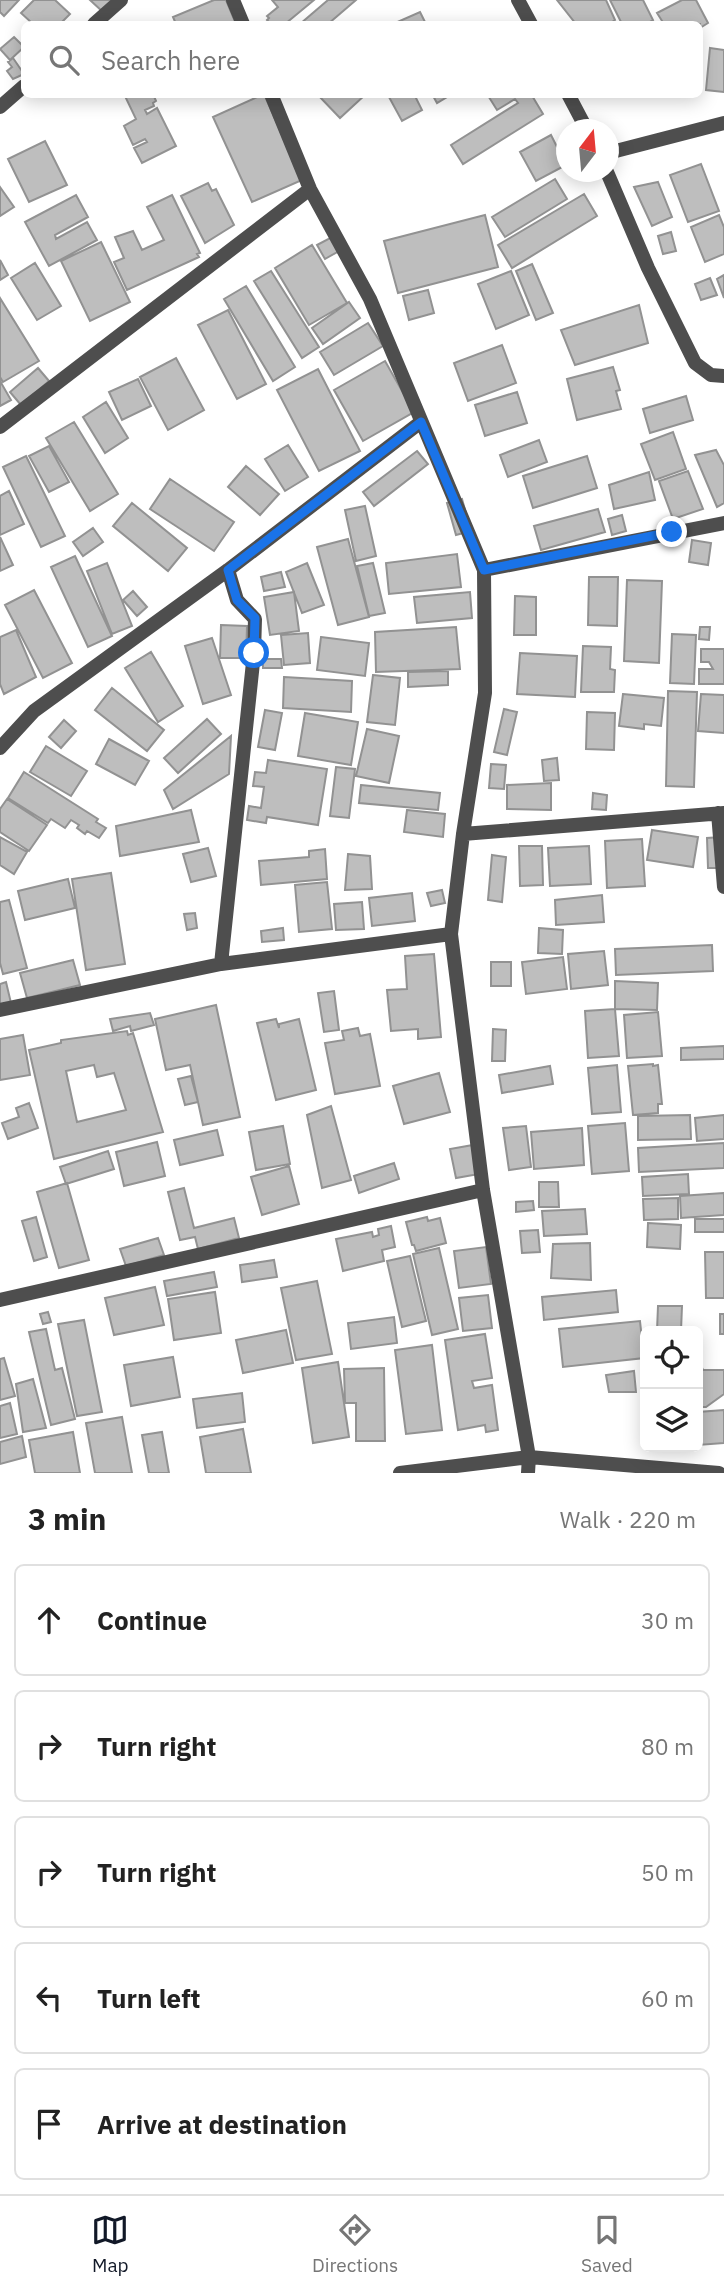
<!DOCTYPE html>
<meta charset="utf-8">
<style>
body{margin:0;font-family:"IBM Plex Sans",sans-serif;background:#f6f6f6;color:#222}
.controls{position:absolute;right:21px;bottom:21px;display:grid;overflow:hidden;border-radius:10px;box-shadow:0 4px 18px #0003}
.controls button{width:63px;height:63px;display:grid;place-items:center;padding:0;border:0;border-bottom:2px solid #e0e0e0;background:#fff;color:#222;font:35px sans-serif}
.compass{position:absolute;left:556px;top:119px;width:63px;height:63px;border-radius:50%;background:#fff;box-shadow:0 4px 18px #0003;rotate:16deg}
.stop{position:absolute;width:21px;height:21px;margin:-16px;border:5px solid #1a73e8;border-radius:50%;background:#fff}
.stop.end{background:#1a73e8;border-color:#fff;box-shadow:0 2px 7px #0008}
.list{margin:0;padding:0;list-style:none}
h2{display:flex;justify-content:space-between;align-items:center;height:91px;margin:0;padding:0 28px;font-size:30px}
h2 small{font-size:23px;font-weight:400;color:#767676}
.list li{display:grid;grid-template-columns:46px 1fr auto;gap:21px;align-items:center;box-sizing:border-box;height:112px;margin:0 14px 14px;padding:0 14px;border:2px solid #e0e0e0;border-radius:10px}
.list b{display:block;font-size:26px;white-space:nowrap}
.list em{font-size:23px;font-style:normal;color:#767676}
.icon{flex:none;width:38px;height:38px;fill:none;stroke:currentColor;stroke-width:2;stroke-linecap:round;stroke-linejoin:round}
.map{position:relative;flex:none;width:724px;height:1473px;overflow:hidden}
.search{position:absolute;background:#fff;box-shadow:0 4px 18px #0003;left:21px;right:21px;top:21px;height:77px;display:flex;align-items:center;gap:18px;box-sizing:border-box;padding:0 24px;border-radius:10px;color:#767676;font-size:26px}
.sheet{height:721px;background:#fff}
nav{display:flex;justify-content:space-around;align-items:center;box-sizing:border-box;height:98px;border-top:2px solid #e0e0e0;background:#fff;font-size:19px;color:#767676}
nav a{display:grid;justify-items:center;gap:4px}
nav .on{color:#111827}
.map>svg:first-child{display:block}
.building{fill:#bebebe;stroke:#929292;stroke-width:2;fill-rule:evenodd}
.lines{fill:none;stroke-linecap:round;stroke-linejoin:round}
.minor{stroke:#4e4e4e;stroke-width:14}
.route{stroke:#1a73e8;stroke-width:9}
</style>
<div class="map">
<svg width="724" height="1473" viewBox="0 0 724 1473">
<rect width="100%" height="100%" fill="#fff"/>
<path class="building" d="M 0,0 L 19,0 L 4,16 L 0,12 Z
M 34,0 L 55,0 L 70,14 L 60,24 L 33,24 L 21,13 Z
M 90,0 L 114,0 L 103,12 Z
M 214,0 L 226,0 L 236,24 L 176,24 L 173,17 Z
M 272,0 L 314,0 L 285,24 L 271,24 L 267,20 L 269,18 L 267,16 L 278,7 Z
M 328,0 L 356,0 L 328,24 L 300,24 Z
M 557,0 L 606,0 L 615,20 L 609,24 L 576,24 Z
M 610,0 L 643,0 L 653,20 L 646,24 L 622,24 Z
M 682,0 L 696,0 L 708,23 L 700,28 L 700,24 L 664,24 L 657,13 Z
M 420,12 L 426,24 L 393,24 Z
M 14,37 L 24,47 L 10,60 L 0,49 Z
M 710,48 L 724,50 L 724,92 L 706,90 Z
M 13,58 L 24,74 L 13,79 L 7,71 L 12,67 L 8,62 Z
M 124,94 L 153,94 L 156,101 L 153,103 L 154,106 L 145,110 L 147,114 L 157,108 L 176,146 L 142,163 L 134,148 L 147,142 L 145,139 L 133,145 L 124,126 L 136,119 Z
M 264,94 L 302,180 L 252,202 L 213,117 Z
M 317,94 L 366,94 L 340,118 Z
M 393,94 L 414,94 L 422,110 L 402,121 L 389,97 Z
M 432,94 L 452,94 L 437,103 Z
M 487,94 L 531,94 L 543,114 L 463,164 L 451,145 L 518,103 L 515,99 L 497,110 Z
M 551,135 L 566,165 L 536,181 L 520,152 Z
M 45,141 L 67,185 L 29,202 L 8,159 Z
M 701,164 L 719,211 L 688,222 L 670,175 Z
M 555,179 L 567,199 L 505,237 L 492,217 Z
M 658,182 L 672,217 L 652,226 L 634,187 Z
M 208,183 L 212,191 L 216,189 L 234,225 L 205,243 L 181,196 Z
M 0,187 L 14,207 L 0,216 Z
M 584,194 L 597,216 L 512,268 L 498,245 Z
M 76,195 L 88,217 L 55,235 L 56,239 L 87,222 L 97,240 L 49,266 L 25,222 Z
M 172,195 L 200,253 L 197,254 L 199,257 L 127,290 L 114,262 L 124,258 L 115,237 L 133,231 L 142,250 L 164,240 L 147,207 Z
M 485,215 L 498,267 L 398,293 L 384,241 Z
M 719,215 L 724,227 L 724,254 L 705,262 L 691,227 Z
M 671,232 L 676,251 L 663,254 L 658,236 Z
M 332,237 L 339,251 L 325,259 L 317,245 Z
M 101,242 L 130,302 L 90,321 L 61,261 Z
M 312,245 L 347,303 L 309,325 L 275,268 Z
M 0,260 L 8,275 L 0,280 Z
M 35,263 L 61,306 L 37,320 L 11,278 Z
M 532,264 L 553,313 L 536,320 L 516,271 Z
M 271,271 L 319,347 L 302,358 L 254,281 Z
M 511,271 L 529,315 L 496,329 L 478,284 Z
M 724,275 L 724,298 L 717,279 Z
M 710,278 L 717,295 L 701,300 L 695,284 Z
M 246,286 L 295,367 L 273,381 L 224,299 Z
M 428,290 L 434,313 L 409,320 L 403,296 Z
M 0,298 L 39,361 L 3,382 L 0,377 Z
M 349,302 L 360,318 L 323,344 L 312,328 Z
M 639,305 L 648,343 L 575,365 L 561,330 Z
M 228,310 L 266,384 L 237,399 L 198,325 Z
M 368,323 L 383,346 L 334,375 L 320,352 Z
M 502,345 L 516,383 L 468,401 L 454,363 Z
M 176,358 L 204,410 L 168,430 L 140,377 Z
M 385,361 L 414,412 L 363,441 L 334,390 Z
M 613,367 L 620,390 L 616,391 L 621,409 L 577,420 L 567,379 Z
M 38,368 L 49,381 L 21,405 L 10,392 Z
M 318,369 L 360,451 L 319,471 L 277,390 Z
M 138,379 L 151,406 L 122,420 L 109,392 Z
M 0,381 L 11,400 L 0,406 Z
M 517,392 L 527,423 L 485,436 L 475,405 Z
M 686,396 L 693,420 L 650,433 L 643,409 Z
M 106,402 L 128,438 L 105,453 L 83,417 Z
M 74,422 L 118,494 L 90,511 L 46,438 Z
M 673,432 L 686,469 L 655,480 L 641,444 Z
M 539,440 L 547,462 L 508,477 L 500,455 Z
M 288,445 L 308,477 L 285,491 L 265,459 Z
M 49,446 L 69,482 L 49,492 L 29,456 Z
M 716,450 L 724,465 L 724,503 L 717,507 L 695,455 Z
M 417,451 L 428,464 L 374,506 L 363,492 Z
M 26,456 L 65,536 L 41,547 L 3,467 Z
M 587,456 L 597,488 L 533,508 L 523,476 Z
M 246,466 L 279,494 L 260,515 L 228,487 Z
M 688,471 L 703,509 L 673,519 L 659,481 Z
M 649,472 L 655,500 L 614,509 L 609,485 Z
M 170,479 L 234,522 L 214,551 L 150,509 Z
M 9,491 L 24,524 L 0,535 L 0,496 Z
M 462,499 L 471,531 L 456,535 L 447,503 Z
M 132,503 L 187,548 L 168,571 L 113,526 Z
M 365,506 L 376,556 L 356,561 L 345,510 Z
M 598,509 L 605,532 L 541,550 L 534,526 Z
M 622,515 L 626,531 L 612,535 L 608,519 Z
M 93,528 L 103,542 L 83,556 L 73,542 Z
M 0,537 L 13,565 L 0,571 Z
M 348,539 L 369,617 L 338,625 L 317,547 Z
M 692,540 L 711,543 L 708,565 L 689,562 Z
M 457,554 L 461,587 L 389,594 L 386,563 Z
M 75,556 L 112,636 L 88,647 L 51,567 Z
M 107,563 L 132,626 L 112,634 L 87,571 Z
M 307,563 L 324,605 L 302,613 L 286,572 Z
M 373,563 L 385,613 L 369,616 L 357,566 Z
M 281,572 L 285,587 L 264,591 L 261,577 Z
M 589,577 L 618,577 L 617,626 L 588,625 Z
M 627,580 L 662,581 L 659,663 L 624,661 Z
M 34,590 L 72,663 L 43,678 L 5,605 Z
M 133,591 L 147,607 L 137,616 L 123,600 Z
M 294,592 L 299,631 L 270,635 L 264,597 Z
M 470,592 L 472,618 L 417,623 L 414,597 Z
M 515,596 L 536,597 L 536,635 L 514,635 Z
M 221,625 L 247,626 L 246,658 L 220,658 Z
M 456,627 L 460,669 L 376,672 L 375,632 Z
M 700,627 L 710,627 L 709,640 L 699,639 Z
M 16,630 L 36,677 L 4,694 L 0,684 L 0,637 Z
M 308,633 L 310,663 L 284,665 L 281,635 Z
M 672,634 L 696,635 L 694,684 L 670,683 Z
M 321,637 L 369,643 L 365,676 L 317,670 Z
M 212,638 L 231,695 L 203,704 L 185,646 Z
M 583,646 L 611,647 L 610,669 L 615,670 L 614,692 L 581,692 Z
M 701,649 L 724,649 L 724,684 L 699,684 L 699,669 L 713,669 L 709,662 L 701,662 Z
M 151,652 L 183,706 L 158,722 L 125,668 Z
M 520,653 L 577,656 L 575,697 L 517,694 Z
M 263,659 L 281,659 L 282,668 L 263,668 Z
M 448,671 L 448,685 L 408,687 L 408,672 Z
M 373,675 L 400,678 L 395,725 L 367,722 Z
M 284,677 L 352,681 L 351,712 L 283,708 Z
M 112,688 L 164,730 L 147,751 L 95,710 Z
M 668,691 L 697,692 L 694,787 L 666,786 Z
M 623,694 L 664,698 L 661,726 L 644,724 L 644,729 L 619,726 Z
M 701,694 L 724,695 L 724,733 L 698,731 Z
M 504,709 L 517,712 L 507,755 L 494,752 Z
M 265,710 L 282,713 L 275,750 L 258,747 Z
M 587,712 L 615,713 L 614,750 L 586,749 Z
M 305,713 L 358,722 L 351,765 L 298,756 Z
M 207,719 L 221,734 L 178,773 L 164,758 Z
M 64,720 L 76,731 L 61,748 L 49,737 Z
M 367,729 L 399,736 L 389,783 L 356,776 Z
M 231,736 L 229,774 L 173,809 L 164,790 Z
M 109,739 L 149,761 L 135,785 L 96,764 Z
M 46,746 L 87,771 L 71,796 L 30,772 Z
M 557,758 L 559,780 L 544,781 L 542,760 Z
M 268,760 L 327,769 L 318,825 L 267,817 L 266,823 L 247,820 L 249,806 L 261,808 L 264,787 L 253,786 L 255,772 L 266,773 Z
M 491,764 L 506,765 L 504,789 L 489,788 Z
M 336,767 L 355,769 L 349,818 L 330,816 Z
M 24,772 L 98,819 L 96,822 L 106,828 L 99,838 L 87,831 L 85,834 L 77,828 L 79,825 L 71,820 L 65,828 L 51,819 L 48,823 L 8,798 Z
M 551,783 L 551,810 L 507,809 L 507,785 Z
M 361,785 L 440,793 L 438,810 L 359,803 Z
M 593,793 L 607,795 L 606,810 L 592,809 Z
M 7,799 L 47,825 L 29,851 L 0,832 L 0,809 Z
M 191,810 L 199,842 L 120,856 L 116,826 Z
M 407,810 L 445,814 L 443,837 L 404,832 Z
M 652,830 L 698,837 L 693,867 L 647,860 Z
M 0,837 L 27,852 L 14,874 L 0,865 Z
M 721,837 L 722,868 L 708,868 L 707,838 Z
M 642,839 L 645,886 L 607,888 L 605,841 Z
M 519,846 L 542,846 L 543,885 L 520,886 Z
M 589,846 L 591,884 L 550,886 L 548,848 Z
M 208,848 L 216,876 L 191,882 L 183,854 Z
M 325,849 L 327,879 L 261,885 L 259,861 L 309,857 L 309,851 Z
M 348,854 L 370,856 L 372,889 L 345,890 Z
M 492,855 L 506,857 L 502,902 L 488,900 Z
M 111,873 L 125,964 L 86,970 L 72,879 Z
M 68,879 L 75,908 L 25,920 L 18,891 Z
M 327,882 L 332,929 L 299,932 L 295,885 Z
M 442,890 L 445,903 L 431,906 L 427,893 Z
M 412,893 L 415,921 L 372,926 L 369,898 Z
M 602,895 L 604,922 L 556,925 L 555,900 Z
M 9,900 L 27,968 L 3,974 L 0,963 L 0,902 Z
M 362,902 L 364,929 L 336,930 L 334,904 Z
M 195,913 L 197,928 L 187,930 L 184,914 Z
M 283,928 L 284,940 L 262,942 L 261,931 Z
M 539,928 L 563,930 L 562,954 L 538,953 Z
M 712,945 L 713,971 L 616,975 L 615,949 Z
M 604,951 L 608,985 L 571,989 L 568,954 Z
M 434,954 L 441,1037 L 418,1039 L 418,1029 L 391,1031 L 387,990 L 407,989 L 405,956 Z
M 563,957 L 567,989 L 526,994 L 522,962 Z
M 73,960 L 80,985 L 27,998 L 20,973 Z
M 491,962 L 511,962 L 511,986 L 491,986 Z
M 615,981 L 658,983 L 657,1010 L 615,1009 Z
M 6,982 L 11,1003 L 0,1006 L 0,984 Z
M 334,991 L 339,1030 L 324,1032 L 318,993 Z
M 216,1005 L 240,1117 L 203,1125 L 190,1065 L 166,1070 L 155,1019 Z
M 615,1009 L 619,1056 L 588,1058 L 585,1011 Z
M 658,1012 L 662,1056 L 627,1058 L 624,1015 Z
M 150,1013 L 154,1025 L 131,1031 L 130,1026 L 113,1031 L 110,1019 Z
M 276,1019 L 279,1028 L 279,1024 L 299,1019 L 316,1090 L 276,1100 L 257,1023 Z
M 358,1028 L 360,1036 L 370,1034 L 380,1086 L 335,1094 L 325,1043 L 344,1040 L 342,1031 Z
M 493,1029 L 506,1030 L 505,1061 L 492,1061 Z
M 127,1031 L 128,1035 L 133,1033 L 163,1132 L 54,1159 L 29,1050 L 61,1043 L 61,1040 ZM 94,1065 L 97,1077 L 114,1073 L 126,1110 L 77,1122 L 66,1071 Z
M 23,1035 L 30,1075 L 0,1080 L 0,1039 Z
M 724,1046 L 724,1059 L 681,1060 L 681,1048 Z
M 653,1064 L 653,1066 L 658,1065 L 662,1104 L 658,1104 L 658,1113 L 633,1115 L 628,1066 Z
M 617,1065 L 621,1112 L 592,1114 L 588,1068 Z
M 550,1066 L 553,1084 L 502,1093 L 499,1075 Z
M 439,1073 L 450,1112 L 404,1124 L 393,1086 Z
M 191,1076 L 198,1102 L 185,1105 L 178,1079 Z
M 29,1103 L 38,1128 L 8,1139 L 2,1123 L 19,1117 L 16,1108 Z
M 331,1106 L 351,1180 L 322,1188 L 307,1115 Z
M 690,1115 L 691,1139 L 638,1140 L 638,1116 Z
M 724,1115 L 724,1139 L 697,1141 L 695,1118 Z
M 625,1123 L 629,1171 L 592,1174 L 588,1126 Z
M 283,1126 L 290,1164 L 256,1170 L 249,1132 Z
M 526,1126 L 531,1167 L 509,1170 L 503,1128 Z
M 582,1128 L 584,1165 L 534,1169 L 531,1132 Z
M 217,1130 L 223,1155 L 180,1165 L 174,1140 Z
M 157,1142 L 165,1176 L 124,1186 L 116,1152 Z
M 724,1143 L 724,1168 L 639,1172 L 638,1148 Z
M 473,1145 L 479,1174 L 456,1178 L 450,1149 Z
M 108,1151 L 114,1169 L 66,1184 L 60,1167 Z
M 394,1163 L 399,1179 L 359,1193 L 354,1176 Z
M 289,1166 L 299,1204 L 262,1215 L 251,1177 Z
M 688,1174 L 689,1194 L 643,1196 L 642,1177 Z
M 539,1182 L 558,1182 L 559,1207 L 539,1207 Z
M 67,1183 L 89,1260 L 59,1268 L 37,1192 Z
M 184,1188 L 194,1228 L 234,1218 L 239,1238 L 198,1249 L 195,1237 L 180,1240 L 168,1192 Z
M 724,1193 L 724,1215 L 681,1218 L 680,1196 Z
M 678,1198 L 678,1219 L 644,1220 L 643,1199 Z
M 533,1201 L 534,1210 L 516,1212 L 516,1202 Z
M 585,1209 L 587,1234 L 544,1236 L 542,1211 Z
M 36,1217 L 47,1257 L 34,1261 L 22,1221 Z
M 427,1217 L 428,1221 L 440,1218 L 446,1243 L 416,1251 L 414,1245 L 412,1245 L 406,1222 Z
M 695,1219 L 724,1219 L 724,1232 L 695,1232 Z
M 648,1223 L 681,1225 L 680,1249 L 647,1247 Z
M 391,1226 L 395,1247 L 382,1250 L 384,1261 L 343,1271 L 336,1239 L 372,1232 L 373,1237 L 379,1235 L 378,1229 Z
M 538,1230 L 540,1252 L 522,1253 L 520,1231 Z
M 158,1238 L 164,1255 L 126,1266 L 120,1249 Z
M 590,1243 L 591,1280 L 551,1278 L 553,1244 Z
M 486,1247 L 491,1284 L 459,1288 L 454,1251 Z
M 439,1248 L 458,1329 L 432,1335 L 413,1254 Z
M 705,1252 L 724,1252 L 724,1298 L 706,1298 Z
M 410,1256 L 426,1321 L 402,1327 L 387,1261 Z
M 274,1260 L 277,1277 L 242,1282 L 240,1265 Z
M 214,1272 L 217,1287 L 167,1296 L 164,1281 Z
M 317,1281 L 332,1354 L 296,1360 L 281,1288 Z
M 155,1287 L 164,1325 L 114,1335 L 105,1298 Z
M 616,1290 L 618,1312 L 544,1320 L 542,1297 Z
M 215,1292 L 221,1333 L 174,1340 L 168,1299 Z
M 488,1295 L 492,1328 L 463,1331 L 459,1298 Z
M 658,1306 L 682,1306 L 681,1331 L 657,1331 Z
M 48,1312 L 51,1322 L 43,1324 L 40,1314 Z
M 720,1314 L 724,1314 L 724,1334 L 720,1334 Z
M 394,1317 L 397,1343 L 351,1349 L 348,1323 Z
M 84,1320 L 102,1412 L 77,1416 L 58,1324 Z
M 640,1321 L 644,1358 L 563,1367 L 559,1329 Z
M 46,1329 L 55,1370 L 62,1368 L 75,1419 L 51,1425 L 29,1332 Z
M 286,1330 L 293,1363 L 243,1373 L 236,1340 Z
M 485,1334 L 492,1378 L 472,1381 L 474,1388 L 492,1385 L 498,1430 L 486,1432 L 485,1425 L 458,1430 L 445,1340 Z
M 432,1345 L 442,1430 L 406,1434 L 395,1350 Z
M 173,1357 L 180,1397 L 131,1406 L 124,1365 Z
M 4,1358 L 15,1396 L 0,1400 L 0,1359 Z
M 698,1359 L 703,1370 L 724,1370 L 724,1394 L 706,1407 L 698,1407 Z
M 338,1362 L 349,1437 L 313,1443 L 302,1368 Z
M 384,1368 L 385,1441 L 356,1441 L 356,1403 L 345,1403 L 344,1369 Z
M 634,1371 L 636,1392 L 609,1392 L 606,1375 Z
M 33,1379 L 46,1428 L 23,1432 L 16,1384 Z
M 242,1393 L 245,1422 L 197,1428 L 193,1399 Z
M 10,1403 L 17,1434 L 0,1438 L 0,1406 Z
M 724,1410 L 724,1443 L 698,1445 L 698,1412 Z
M 122,1417 L 132,1473 L 95,1473 L 86,1423 Z
M 243,1429 L 251,1473 L 206,1473 L 200,1437 Z
M 73,1432 L 80,1473 L 35,1473 L 29,1440 Z
M 162,1432 L 169,1473 L 149,1473 L 142,1435 Z
M 22,1436 L 26,1457 L 0,1464 L 0,1442 Z"/>
<g class="lines">
<path class="minor" d="M 233,0 L 243,24
M 518,0 L 531,24
M 94,24 L 121,0
M 271,94 L 310,189 L 370,299 L 484,570 L 485,693 L 463,834 L 451,934 L 483,1190 L 529,1457 L 528,1473
M 568,94 L 587,130
M 0,107 L 24,86
M 608,153 L 724,123
M 607,172 L 648,268 L 695,363 L 711,375 L 724,376
M 0,427 L 310,189
M 484,570 L 724,523
M 0,748 L 34,711 L 228,570 L 421,422
M 718,813 L 724,887
M 463,834 L 724,813
M 221,964 L 254,653 L 255,619 L 237,600 L 228,570
M 0,1010 L 221,964 L 451,934
M 0,1300 L 483,1190
M 400,1473 L 529,1457 L 719,1473"/>
</g>
<g class="lines">
<path class="route" d="M 254,653 L 255,618 L 237,600 L 228,570 L 421,422 L 484,570 L 672,532"/>
</g>
</svg>
<div class="controls">
<button><svg class="icon" aria-label="locate" viewBox="0 0 24 24"><circle cx="12" cy="12" r="6"/><path d="M12 2v4M12 18v4M2 12h4M18 12h4"/></svg></button>
<button><svg class="icon" aria-label="layers" viewBox="0 0 24 24"><path d="M12 4l9 5-9 5-9-5zM3 14l9 5 9-5"/></svg></button>
</div>
<svg class="compass" viewBox="-18 -18 36 36"><path d="M0-13l5 13h-10z" fill="#e53935"/><path d="M0 13l5-13h-10z" fill="#767676"/></svg>
<div class="stop" style="left:254px;top:653px"></div>
<div class="stop end" style="left:672px;top:532px"></div>
<div class="search"><svg class="icon" aria-label="search" viewBox="0 0 24 24"><circle cx="10" cy="10" r="6"/><path d="M15 15l6 6"/></svg>Search here</div>
</div>
<section class="sheet">
<h2>3 min<small>Walk · 220 m</small></h2>
<ul class="list">
<li><svg class="icon" aria-label="ahead" viewBox="0 0 24 24"><path d="M12 20V5M6 11l6-6 6 6"/></svg><div><b>Continue</b></div><em>30 m</em></li>
<li><svg class="icon" aria-label="right" viewBox="0 0 24 24"><path d="M7 20v-9h11M14 6l5 5-5 5"/></svg><div><b>Turn right</b></div><em>80 m</em></li>
<li><svg class="icon" aria-label="right" viewBox="0 0 24 24"><path d="M7 20v-9h11M14 6l5 5-5 5"/></svg><div><b>Turn right</b></div><em>50 m</em></li>
<li><svg class="icon" aria-label="left" viewBox="0 0 24 24"><path d="M17 20v-9H6M10 6l-5 5 5 5"/></svg><div><b>Turn left</b></div><em>60 m</em></li>
<li><svg class="icon" aria-label="arrive" viewBox="0 0 24 24"><path d="M6 21V4h12l-3 4 3 4H6"/></svg><div><b>Arrive at destination</b></div></li>
</ul>
</section>
<nav>
<a class="on"><svg class="icon" aria-label="map" viewBox="0 0 24 24"><path d="M3 6l6-2 6 2 6-2v14l-6 2-6-2-6 2zM9 4v14M15 6v14"/></svg>Map</a>
<a><svg class="icon" aria-label="directions" viewBox="0 0 24 24"><path d="M12 3l9 9-9 9-9-9zM9 14v-3h6M13 9l2 2-2 2"/></svg>Directions</a>
<a><svg class="icon" aria-label="saved" viewBox="0 0 24 24"><path d="M7 4h10v16l-5-4-5 4z"/></svg>Saved</a>
</nav>
